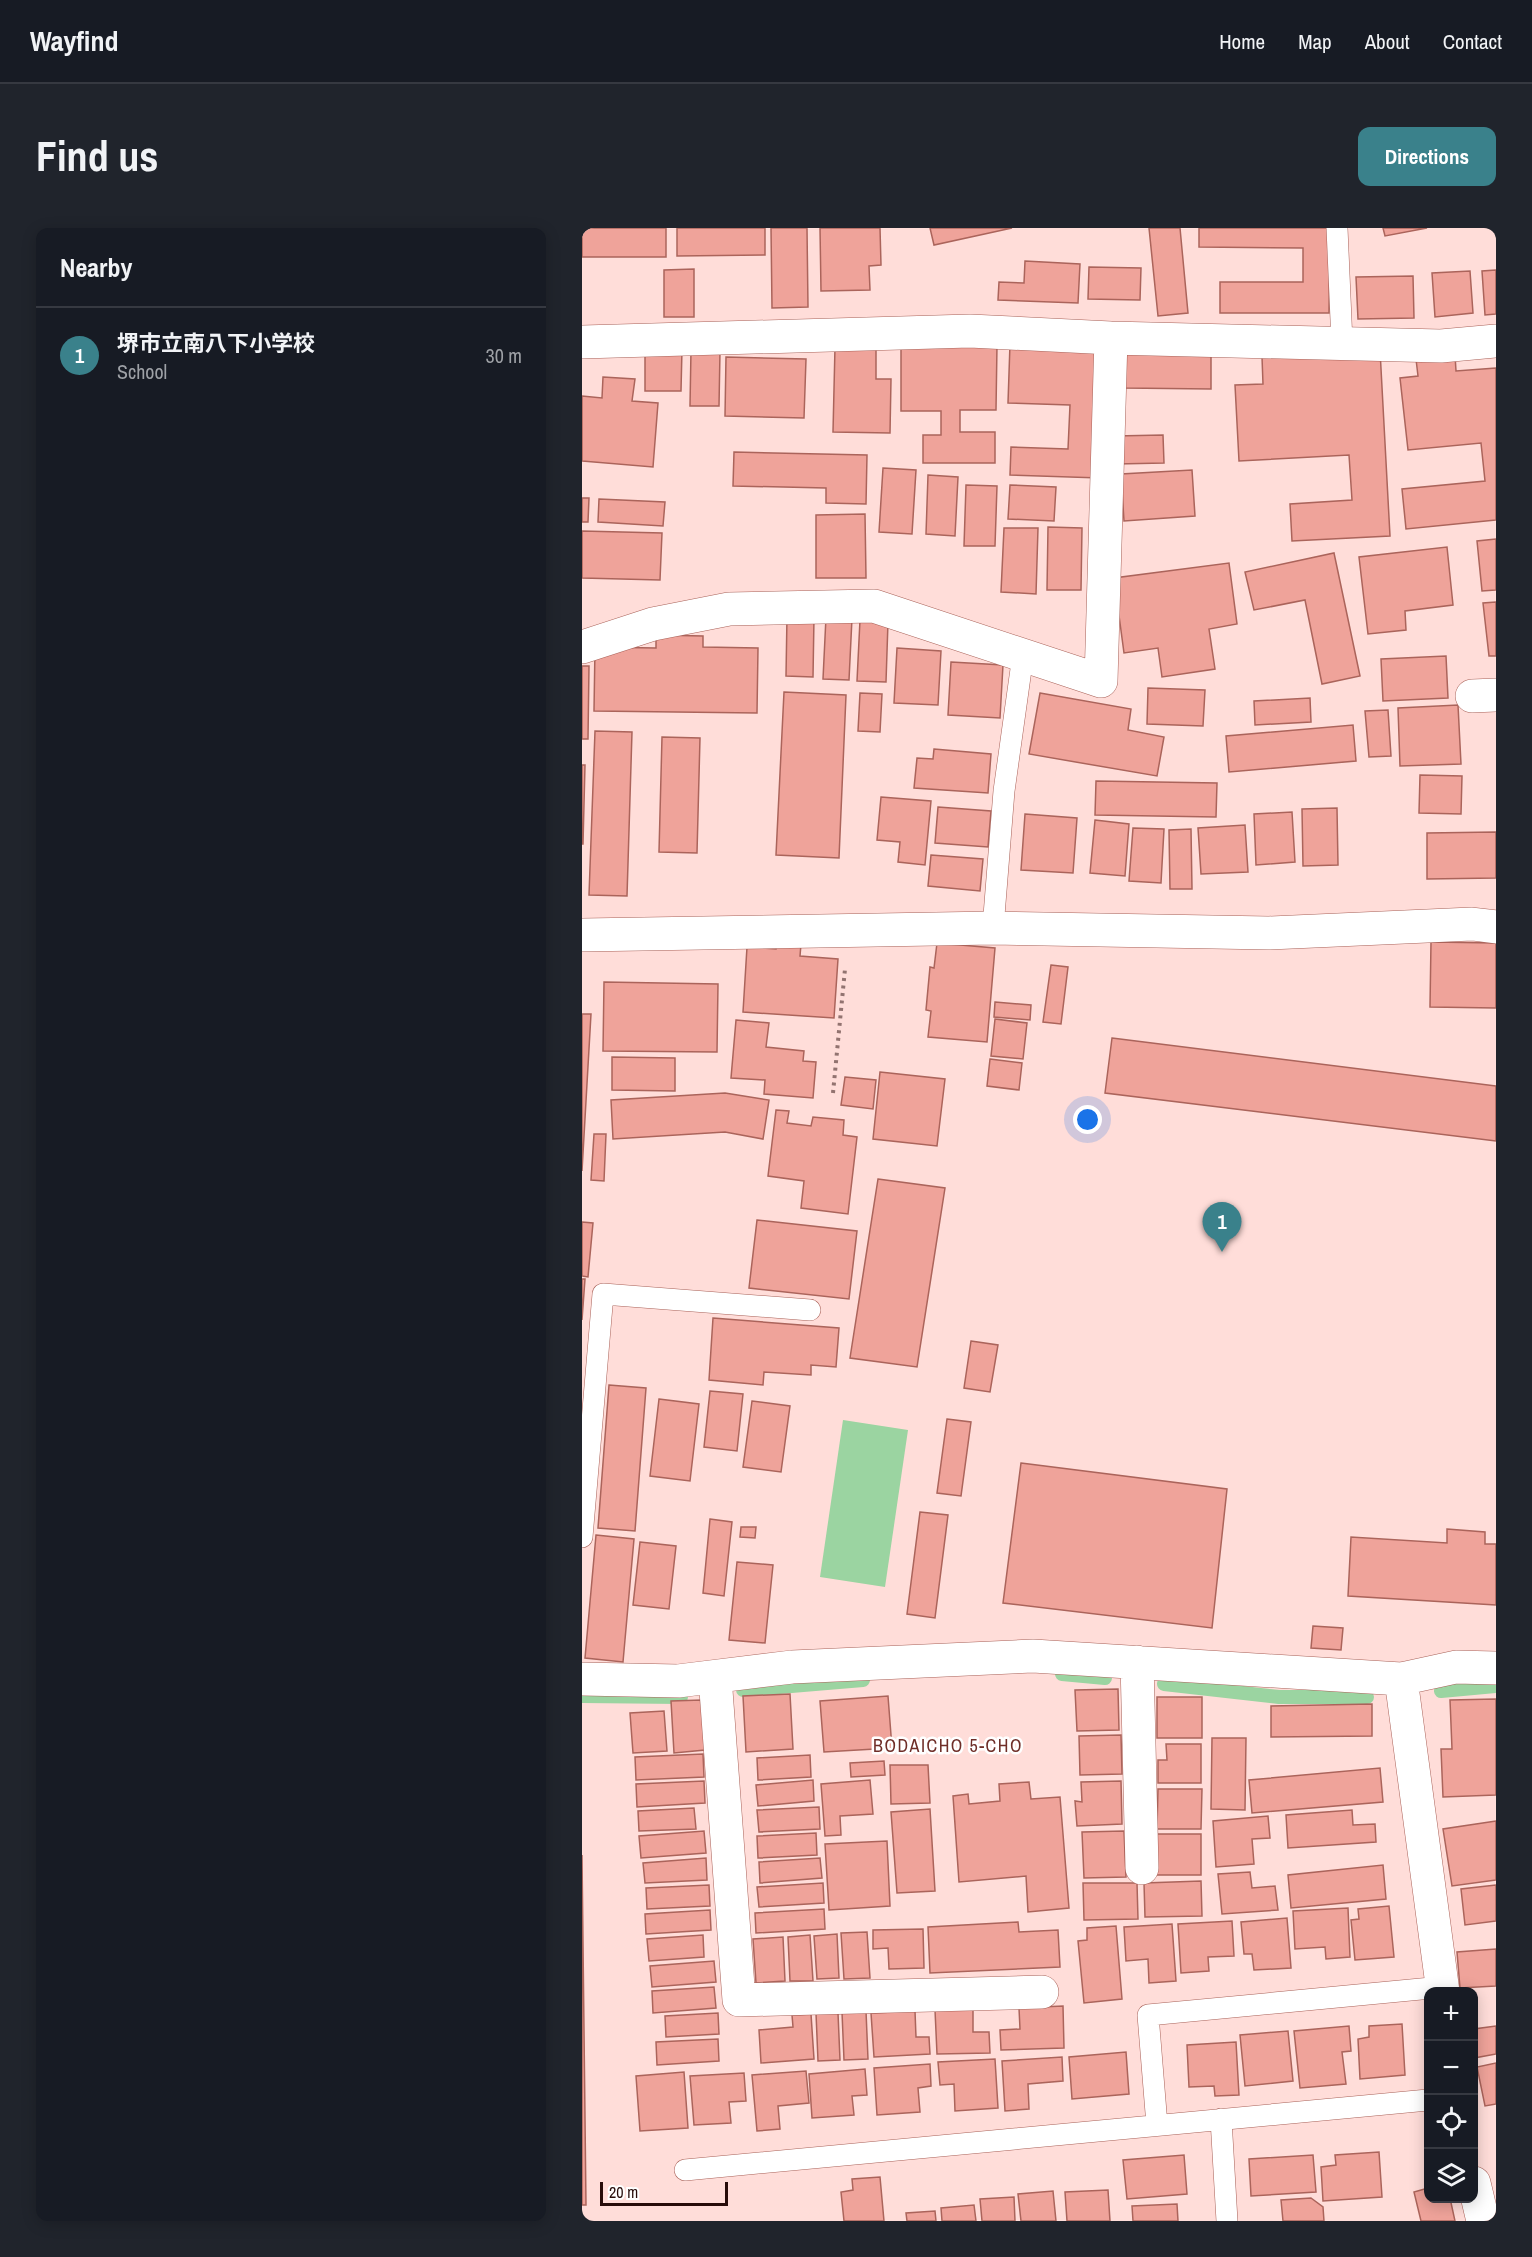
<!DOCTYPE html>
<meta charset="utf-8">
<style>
body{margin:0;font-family:"Archivo Narrow","Noto Sans JP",sans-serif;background:#20242c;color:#f1f3f6}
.controls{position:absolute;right:18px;bottom:18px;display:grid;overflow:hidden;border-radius:12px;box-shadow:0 3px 15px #0003}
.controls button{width:54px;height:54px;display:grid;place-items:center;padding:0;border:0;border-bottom:2px solid #363941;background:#171b24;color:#f1f3f6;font:30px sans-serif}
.scale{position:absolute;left:18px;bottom:15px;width:128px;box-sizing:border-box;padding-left:6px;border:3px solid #280c0a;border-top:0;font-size:16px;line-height:21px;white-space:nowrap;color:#280c0a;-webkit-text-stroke:4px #fff;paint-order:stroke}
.you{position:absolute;left:506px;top:892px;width:21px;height:21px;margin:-15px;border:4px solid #fff;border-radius:50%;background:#1a73e8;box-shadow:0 0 0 9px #1a73e833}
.badge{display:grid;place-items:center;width:39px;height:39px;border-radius:50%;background:#3a818b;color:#fff;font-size:20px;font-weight:700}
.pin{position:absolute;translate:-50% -50px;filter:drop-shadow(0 2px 3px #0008)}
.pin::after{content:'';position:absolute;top:32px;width:21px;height:18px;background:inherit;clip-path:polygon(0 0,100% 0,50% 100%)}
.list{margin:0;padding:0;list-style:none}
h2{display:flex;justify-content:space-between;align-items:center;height:78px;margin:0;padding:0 24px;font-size:26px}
h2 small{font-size:20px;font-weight:400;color:#9ea1a6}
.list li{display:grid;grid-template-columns:39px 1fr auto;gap:18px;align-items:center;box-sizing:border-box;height:96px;padding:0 24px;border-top:2px solid #363941}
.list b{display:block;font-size:22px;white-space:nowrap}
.list p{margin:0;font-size:20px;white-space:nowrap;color:#9ea1a6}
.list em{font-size:20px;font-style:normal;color:#9ea1a6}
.icon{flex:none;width:33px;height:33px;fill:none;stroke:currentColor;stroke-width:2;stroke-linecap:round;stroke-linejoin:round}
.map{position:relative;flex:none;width:914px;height:1993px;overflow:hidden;border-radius:12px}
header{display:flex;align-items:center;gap:36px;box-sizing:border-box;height:84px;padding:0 30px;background:#171b24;border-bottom:2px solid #363941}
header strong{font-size:28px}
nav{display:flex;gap:33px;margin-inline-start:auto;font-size:21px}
.intro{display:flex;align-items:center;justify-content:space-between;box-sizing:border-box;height:144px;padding:0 36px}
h1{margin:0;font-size:42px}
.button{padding:15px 27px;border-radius:12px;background:#3a818b;color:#fff;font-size:21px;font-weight:700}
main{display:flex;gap:36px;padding:0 36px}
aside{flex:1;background:#171b24;border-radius:12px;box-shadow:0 3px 15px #0003}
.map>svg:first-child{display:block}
.water{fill:#9bd4a1}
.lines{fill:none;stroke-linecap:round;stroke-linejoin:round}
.stream{stroke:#9bd4a1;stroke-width:14}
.building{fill:#efa39a;stroke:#ab645b;stroke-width:1.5}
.service-casing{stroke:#a96259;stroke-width:22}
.minor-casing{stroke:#a96259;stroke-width:34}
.tertiary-casing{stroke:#a96259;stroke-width:34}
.path{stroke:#927370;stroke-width:4;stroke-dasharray:3 4.5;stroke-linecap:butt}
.service{stroke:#fff;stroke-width:21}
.minor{stroke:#fff;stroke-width:33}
.tertiary{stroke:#fff;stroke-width:33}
.labels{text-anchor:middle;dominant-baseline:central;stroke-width:5;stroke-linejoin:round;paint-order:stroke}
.neighbourhood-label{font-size:18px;letter-spacing:1.5px;fill:#6f2e28;stroke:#fff}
</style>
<header>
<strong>Wayfind</strong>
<nav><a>Home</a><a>Map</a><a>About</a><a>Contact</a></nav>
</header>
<div class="intro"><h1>Find us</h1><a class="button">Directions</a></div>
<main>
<aside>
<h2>Nearby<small></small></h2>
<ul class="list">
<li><span class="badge">1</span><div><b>堺市立南八下小学校</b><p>School</p></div><em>30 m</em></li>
</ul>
</aside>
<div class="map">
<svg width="914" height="1993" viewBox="0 0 914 1993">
<rect width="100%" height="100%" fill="#ffddd9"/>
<path class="water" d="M 261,1192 L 326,1202 L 303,1359 L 238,1349 Z"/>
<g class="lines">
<path class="stream" d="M 480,1446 L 523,1450
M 582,1456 L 697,1469 L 785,1469
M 161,1462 L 281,1452
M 859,1463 L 914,1458
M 0,1468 L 99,1469"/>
</g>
<path class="building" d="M 0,0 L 84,0 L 84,29 L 0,29 Z
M 95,0 L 183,0 L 183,27 L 95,28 Z
M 189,0 L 225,0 L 226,79 L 190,80 Z
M 238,0 L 298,0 L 299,37 L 287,38 L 288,62 L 239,63 Z
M 348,0 L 430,0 L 352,17 Z
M 567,0 L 598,0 L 606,85 L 576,88 Z
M 617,0 L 748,0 L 747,85 L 638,85 L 638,54 L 721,54 L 721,20 L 617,19 Z
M 801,0 L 845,0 L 803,8 Z
M 443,33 L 498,36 L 496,75 L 416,72 L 417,54 L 442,55 Z
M 507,39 L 559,40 L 558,72 L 506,71 Z
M 112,41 L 112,89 L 82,89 L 82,42 Z
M 914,42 L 914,86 L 903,87 L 900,43 Z
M 888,43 L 891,85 L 853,89 L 850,45 Z
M 831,48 L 832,90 L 776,91 L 774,49 Z
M 428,116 L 522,119 L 518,250 L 428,247 L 429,219 L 486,221 L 488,177 L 426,175 Z
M 319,117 L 415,117 L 414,182 L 378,182 L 378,204 L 413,204 L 413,235 L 341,235 L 341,207 L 359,207 L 359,183 L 319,183 Z
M 253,119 L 294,121 L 294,151 L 309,151 L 308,205 L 251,204 Z
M 543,120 L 629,121 L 629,161 L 542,160 Z
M 63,121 L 100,121 L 99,163 L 63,163 Z
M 109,122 L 138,123 L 137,178 L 108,178 Z
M 798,122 L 808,308 L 710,313 L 708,276 L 770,272 L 767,227 L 657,233 L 653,157 L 681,156 L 680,129 Z
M 873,127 L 874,143 L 914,140 L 914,292 L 824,301 L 820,261 L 903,253 L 899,215 L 826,222 L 818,150 L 836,148 L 834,131 Z
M 144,129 L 224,131 L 222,190 L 143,188 Z
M 21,149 L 53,151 L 50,173 L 76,175 L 71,239 L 0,233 L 0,168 L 20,170 Z
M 581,207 L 582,235 L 534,236 L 533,208 Z
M 152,224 L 285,227 L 284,276 L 244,275 L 244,260 L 151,258 Z
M 301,240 L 334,242 L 330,306 L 297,304 Z
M 610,242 L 613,288 L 542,293 L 539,246 Z
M 346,247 L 376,249 L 373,308 L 344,306 Z
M 384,257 L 415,258 L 413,318 L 382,318 Z
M 428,257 L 474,259 L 472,293 L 426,291 Z
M 0,270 L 7,270 L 6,294 L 0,294 Z
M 17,271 L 83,274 L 81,298 L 16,294 Z
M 283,286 L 284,350 L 234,350 L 234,287 Z
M 466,299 L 500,300 L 499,362 L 465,362 Z
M 422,300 L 456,300 L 454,366 L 419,364 Z
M 0,303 L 80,305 L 78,352 L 0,350 Z
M 914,311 L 914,362 L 900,363 L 895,313 Z
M 865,319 L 871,377 L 823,383 L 824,402 L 786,406 L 777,329 Z
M 752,325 L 778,448 L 740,456 L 723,372 L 672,382 L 663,344 Z
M 647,335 L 655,396 L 627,401 L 633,441 L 580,449 L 576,420 L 542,425 L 532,350 Z
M 914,374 L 914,428 L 907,428 L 901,375 Z
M 205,388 L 232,389 L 231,449 L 204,448 Z
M 244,389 L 270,390 L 267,452 L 241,451 Z
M 278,392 L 306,394 L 304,454 L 275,453 Z
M 74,407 L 121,408 L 121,419 L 176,420 L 175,485 L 12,483 L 13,419 L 74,420 Z
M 315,420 L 359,423 L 356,477 L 312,475 Z
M 864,428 L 866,470 L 801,473 L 799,431 Z
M 369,434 L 421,437 L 418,490 L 366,487 Z
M 0,438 L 7,438 L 6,511 L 0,511 Z
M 566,460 L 623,462 L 621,498 L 565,496 Z
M 202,464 L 264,467 L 257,630 L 194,627 Z
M 278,465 L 300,466 L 298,504 L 276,503 Z
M 458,465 L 549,481 L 546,502 L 582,509 L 575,548 L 447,526 Z
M 728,470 L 729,494 L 673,497 L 672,473 Z
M 876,477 L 879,536 L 818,538 L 816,480 Z
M 806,482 L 809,528 L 787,529 L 783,483 Z
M 771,497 L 774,533 L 647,544 L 644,508 Z
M 13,503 L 50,504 L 45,668 L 7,667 Z
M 80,509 L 118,510 L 115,625 L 77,624 Z
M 352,521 L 409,526 L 406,565 L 332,560 L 335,530 L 351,531 Z
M 0,537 L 3,537 L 1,616 L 0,616 Z
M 838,547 L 880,548 L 879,586 L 837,585 Z
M 514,553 L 635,555 L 634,589 L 513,587 Z
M 299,569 L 349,573 L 343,637 L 316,634 L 318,614 L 295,612 Z
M 356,579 L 409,583 L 406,619 L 353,615 Z
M 755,580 L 756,637 L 721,638 L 720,581 Z
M 710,584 L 713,634 L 674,637 L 672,586 Z
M 443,586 L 495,590 L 491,645 L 439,642 Z
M 513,592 L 547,596 L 543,648 L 508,645 Z
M 663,597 L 666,644 L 619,646 L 616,600 Z
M 551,600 L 582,601 L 579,655 L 547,653 Z
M 609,601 L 610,661 L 588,661 L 587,602 Z
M 914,604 L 914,650 L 845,651 L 845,605 Z
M 349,627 L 401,631 L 398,663 L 346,658 Z
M 849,714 L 914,715 L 914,780 L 848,779 Z
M 194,715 L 219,716 L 218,728 L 256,731 L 252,790 L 161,784 L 165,719 L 194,721 Z
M 355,715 L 413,720 L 405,814 L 346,809 L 349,783 L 344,782 L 348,739 L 352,740 Z
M 469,737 L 486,739 L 479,796 L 461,794 Z
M 22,754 L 136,756 L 135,824 L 21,823 Z
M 413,774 L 449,777 L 448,792 L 412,789 Z
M 0,786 L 9,786 L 0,943 Z
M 413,791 L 445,795 L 441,831 L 409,828 Z
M 154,792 L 187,795 L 184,819 L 222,823 L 221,833 L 234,834 L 231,870 L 182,866 L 183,852 L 149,850 Z
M 530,810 L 914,858 L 914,913 L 523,865 Z
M 30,829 L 93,830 L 93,863 L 30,862 Z
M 408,831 L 440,835 L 437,862 L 405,858 Z
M 298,844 L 363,851 L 355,918 L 291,911 Z
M 263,849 L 294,852 L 291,881 L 259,877 Z
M 143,865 L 187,872 L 181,911 L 143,904 L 31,911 L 29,872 Z
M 194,882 L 207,883 L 205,895 L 229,898 L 231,889 L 262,892 L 261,907 L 275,909 L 266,986 L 219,980 L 222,953 L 186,948 Z
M 12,906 L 24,906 L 22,953 L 9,952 Z
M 296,951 L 363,960 L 335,1139 L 268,1130 Z
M 175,992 L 275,1003 L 267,1071 L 167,1060 Z
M 0,994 L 11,995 L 6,1049 L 0,1048 Z
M 0,1051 L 3,1051 L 0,1092 Z
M 131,1090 L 257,1100 L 254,1139 L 229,1137 L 229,1147 L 182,1144 L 181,1157 L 127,1152 Z
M 389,1113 L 416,1117 L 408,1164 L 382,1160 Z
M 27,1157 L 64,1160 L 53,1303 L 16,1300 Z
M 128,1163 L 161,1166 L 155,1223 L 122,1219 Z
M 77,1171 L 117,1176 L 108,1253 L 68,1248 Z
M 170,1173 L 208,1178 L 199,1244 L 161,1239 Z
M 365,1191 L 389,1194 L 379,1268 L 355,1265 Z
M 439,1235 L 645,1261 L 630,1400 L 421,1375 Z
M 338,1284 L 366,1287 L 353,1390 L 325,1386 Z
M 128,1291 L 150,1294 L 142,1368 L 121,1365 Z
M 159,1299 L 174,1299 L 173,1310 L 158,1309 Z
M 865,1301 L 903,1304 L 903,1316 L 914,1316 L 914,1377 L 766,1368 L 769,1309 L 865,1315 Z
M 14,1307 L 52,1311 L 41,1434 L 3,1430 Z
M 58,1314 L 94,1318 L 87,1381 L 51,1377 Z
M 155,1334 L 191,1337 L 183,1415 L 147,1412 Z
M 731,1398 L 761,1400 L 759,1422 L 729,1420 Z
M 536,1461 L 537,1502 L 495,1503 L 493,1462 Z
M 208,1466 L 211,1521 L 164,1524 L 161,1468 Z
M 306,1468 L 310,1520 L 242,1524 L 238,1473 Z
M 575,1469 L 620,1469 L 620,1510 L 575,1510 Z
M 914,1471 L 914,1567 L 861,1569 L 859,1521 L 870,1521 L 868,1472 Z
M 120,1472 L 123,1522 L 92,1525 L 89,1473 Z
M 790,1476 L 790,1508 L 689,1509 L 689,1478 Z
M 82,1483 L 85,1523 L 51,1525 L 48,1485 Z
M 539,1507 L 540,1546 L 498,1547 L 497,1508 Z
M 630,1510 L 664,1510 L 663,1582 L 629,1581 Z
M 584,1516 L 619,1516 L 619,1555 L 576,1555 L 576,1532 L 585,1532 Z
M 121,1526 L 122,1549 L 54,1552 L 53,1529 Z
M 228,1527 L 229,1549 L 176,1552 L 175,1530 Z
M 302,1533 L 303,1547 L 269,1549 L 268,1535 Z
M 308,1537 L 346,1537 L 348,1575 L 309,1576 Z
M 798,1540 L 801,1574 L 670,1585 L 667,1552 Z
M 231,1552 L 232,1573 L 176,1578 L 174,1557 Z
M 288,1552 L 291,1586 L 258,1588 L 259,1607 L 243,1608 L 239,1556 Z
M 122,1553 L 123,1575 L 55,1579 L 54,1556 Z
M 539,1553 L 540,1596 L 495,1598 L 493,1573 L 500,1574 L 499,1554 Z
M 447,1554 L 449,1571 L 478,1569 L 487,1680 L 446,1684 L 444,1648 L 377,1654 L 371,1568 L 386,1566 L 387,1576 L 418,1573 L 417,1556 Z
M 576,1561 L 620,1561 L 619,1601 L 575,1601 Z
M 237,1579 L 238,1601 L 177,1604 L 175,1582 Z
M 112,1580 L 114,1601 L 57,1603 L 56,1583 Z
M 348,1581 L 353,1663 L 315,1665 L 309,1584 Z
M 770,1582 L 771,1597 L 793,1596 L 794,1614 L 706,1620 L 704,1587 Z
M 686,1588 L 688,1610 L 670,1611 L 672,1636 L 634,1639 L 631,1593 Z
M 914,1593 L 914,1652 L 870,1658 L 861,1601 Z
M 122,1603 L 124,1625 L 59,1630 L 57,1608 Z
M 542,1603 L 544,1649 L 502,1650 L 500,1604 Z
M 234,1605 L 235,1627 L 176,1630 L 175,1608 Z
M 573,1606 L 619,1606 L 619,1647 L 573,1647 Z
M 305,1613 L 308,1678 L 247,1682 L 243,1616 Z
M 0,1627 L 4,1977 L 0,1977 Z
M 124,1630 L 125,1652 L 63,1655 L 61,1635 Z
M 238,1630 L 240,1650 L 178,1655 L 177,1634 Z
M 801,1637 L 804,1671 L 709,1680 L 706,1647 Z
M 668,1644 L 670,1660 L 693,1658 L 696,1682 L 640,1686 L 636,1646 Z
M 619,1653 L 620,1688 L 563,1689 L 562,1655 Z
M 241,1655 L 242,1675 L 177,1679 L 175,1659 Z
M 501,1655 L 555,1655 L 556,1691 L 502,1692 Z
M 127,1657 L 128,1678 L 65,1681 L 64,1660 Z
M 914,1657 L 914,1693 L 883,1697 L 879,1661 Z
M 807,1678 L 812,1729 L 773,1732 L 769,1692 L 777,1691 L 776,1681 Z
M 766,1680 L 768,1729 L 744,1731 L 743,1719 L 713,1721 L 711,1683 Z
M 242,1681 L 243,1701 L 174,1705 L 173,1685 Z
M 128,1682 L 129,1702 L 64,1706 L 63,1686 Z
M 705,1690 L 709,1740 L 672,1742 L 670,1726 L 662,1726 L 659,1694 Z
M 650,1693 L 652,1728 L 626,1729 L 627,1743 L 599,1745 L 596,1696 Z
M 436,1694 L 437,1704 L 476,1702 L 478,1739 L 348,1745 L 346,1699 Z
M 590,1696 L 594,1753 L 567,1755 L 566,1731 L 544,1733 L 542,1699 Z
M 534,1698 L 540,1771 L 502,1775 L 496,1713 L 505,1712 L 505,1700 Z
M 341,1701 L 342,1740 L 307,1741 L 306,1720 L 291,1721 L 291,1702 Z
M 285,1704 L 288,1750 L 262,1751 L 259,1705 Z
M 255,1706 L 257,1750 L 235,1751 L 232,1708 Z
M 121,1707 L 122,1729 L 67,1733 L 65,1711 Z
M 228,1707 L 231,1753 L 208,1753 L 206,1709 Z
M 201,1709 L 203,1753 L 174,1755 L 171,1711 Z
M 914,1721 L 914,1758 L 878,1760 L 875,1724 Z
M 132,1733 L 134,1754 L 70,1759 L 68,1738 Z
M 132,1759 L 134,1780 L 71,1785 L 70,1763 Z
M 481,1778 L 482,1820 L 419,1822 L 418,1802 L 438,1801 L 437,1780 Z
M 391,1781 L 391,1804 L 407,1804 L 408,1825 L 355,1826 L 353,1782 Z
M 284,1783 L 286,1831 L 262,1832 L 260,1784 Z
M 333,1783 L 334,1809 L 347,1809 L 348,1826 L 292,1829 L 289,1785 Z
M 136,1785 L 137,1806 L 84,1809 L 83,1788 Z
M 234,1785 L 256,1785 L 258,1832 L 236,1833 Z
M 229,1786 L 232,1831 L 179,1835 L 177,1802 L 211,1799 L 210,1787 Z
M 820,1796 L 823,1847 L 778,1851 L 776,1811 L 787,1809 L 787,1798 Z
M 767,1798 L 769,1823 L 760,1824 L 764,1856 L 718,1860 L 712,1803 Z
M 914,1798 L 914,1826 L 892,1830 L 892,1801 Z
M 706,1803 L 711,1853 L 663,1858 L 658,1807 Z
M 136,1811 L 137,1833 L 75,1837 L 74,1814 Z
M 654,1814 L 657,1867 L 633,1868 L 632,1858 L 607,1859 L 605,1817 Z
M 544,1824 L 547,1866 L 490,1871 L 487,1829 Z
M 480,1829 L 481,1853 L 446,1856 L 447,1881 L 423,1883 L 420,1833 Z
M 413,1831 L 416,1880 L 373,1883 L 372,1856 L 358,1857 L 356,1834 Z
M 914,1835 L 914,1876 L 903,1878 L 895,1839 Z
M 348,1836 L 349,1858 L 336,1860 L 338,1884 L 295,1887 L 292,1840 Z
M 283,1841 L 285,1867 L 270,1868 L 272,1887 L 230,1890 L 227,1846 Z
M 224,1843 L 227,1875 L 196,1878 L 198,1901 L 175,1903 L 170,1847 Z
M 102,1844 L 106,1900 L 58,1903 L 54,1848 Z
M 162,1845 L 164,1873 L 147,1874 L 149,1895 L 112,1897 L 108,1848 Z
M 797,1924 L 800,1969 L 741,1973 L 739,1939 L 754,1937 L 753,1927 Z
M 602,1927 L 605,1966 L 545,1971 L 541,1932 Z
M 731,1927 L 734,1964 L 669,1968 L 667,1931 Z
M 298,1949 L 302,1993 L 262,1993 L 259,1964 L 271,1962 L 270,1951 Z
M 846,1960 L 846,1970 L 868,1970 L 873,1993 L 839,1993 L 832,1964 Z
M 526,1962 L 528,1993 L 485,1993 L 483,1964 Z
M 471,1963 L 474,1993 L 439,1993 L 436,1966 Z
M 432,1969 L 433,1993 L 400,1993 L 398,1971 Z
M 729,1970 L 741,1979 L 742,1993 L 701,1993 L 699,1972 Z
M 595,1976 L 596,1993 L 551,1993 L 550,1978 Z
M 392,1977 L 394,1993 L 360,1993 L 359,1980 Z
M 353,1983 L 354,1993 L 325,1993 L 324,1985 Z"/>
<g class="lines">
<defs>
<path id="service" d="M 755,0 L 760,115
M 411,700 L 422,563 L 441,427
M 0,1309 L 21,1066 L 228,1082
M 639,1891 L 645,1993
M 575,1897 L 566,1787 L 860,1759
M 103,1942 L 846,1872"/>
<path id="minor" d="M 0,114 L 388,103 L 529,110 L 859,118 L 914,113
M 0,419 L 71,396 L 147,381 L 292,378 L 519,453 L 529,110
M 890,468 L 914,467
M 555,1434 L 560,1640
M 133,1449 L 157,1772 L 460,1764
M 0,1451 L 96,1453 L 210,1439 L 451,1428 L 819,1451
M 861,1764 L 819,1451 L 874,1439 L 914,1440
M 892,1955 L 901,1993"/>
<path id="tertiary" d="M 0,707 L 411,700 L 687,705 L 890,696 L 914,699"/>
</defs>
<use href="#service" class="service-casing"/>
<use href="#minor" class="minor-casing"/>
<use href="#tertiary" class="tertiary-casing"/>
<path class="path" d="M 251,865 L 263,741"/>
<use href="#service" class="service"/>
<use href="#minor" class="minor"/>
<use href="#tertiary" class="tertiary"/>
</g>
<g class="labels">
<g class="neighbourhood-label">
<text x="366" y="1517">BODAICHO 5-CHO</text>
</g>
</g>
</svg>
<div class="controls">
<button>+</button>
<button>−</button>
<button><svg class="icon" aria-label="locate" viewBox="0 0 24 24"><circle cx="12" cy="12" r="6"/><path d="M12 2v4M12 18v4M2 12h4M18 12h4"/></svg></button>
<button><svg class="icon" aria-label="layers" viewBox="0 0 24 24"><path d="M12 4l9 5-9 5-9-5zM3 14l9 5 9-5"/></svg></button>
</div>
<div class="scale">20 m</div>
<div class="you"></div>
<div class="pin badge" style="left:640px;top:1024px">1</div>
</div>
</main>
